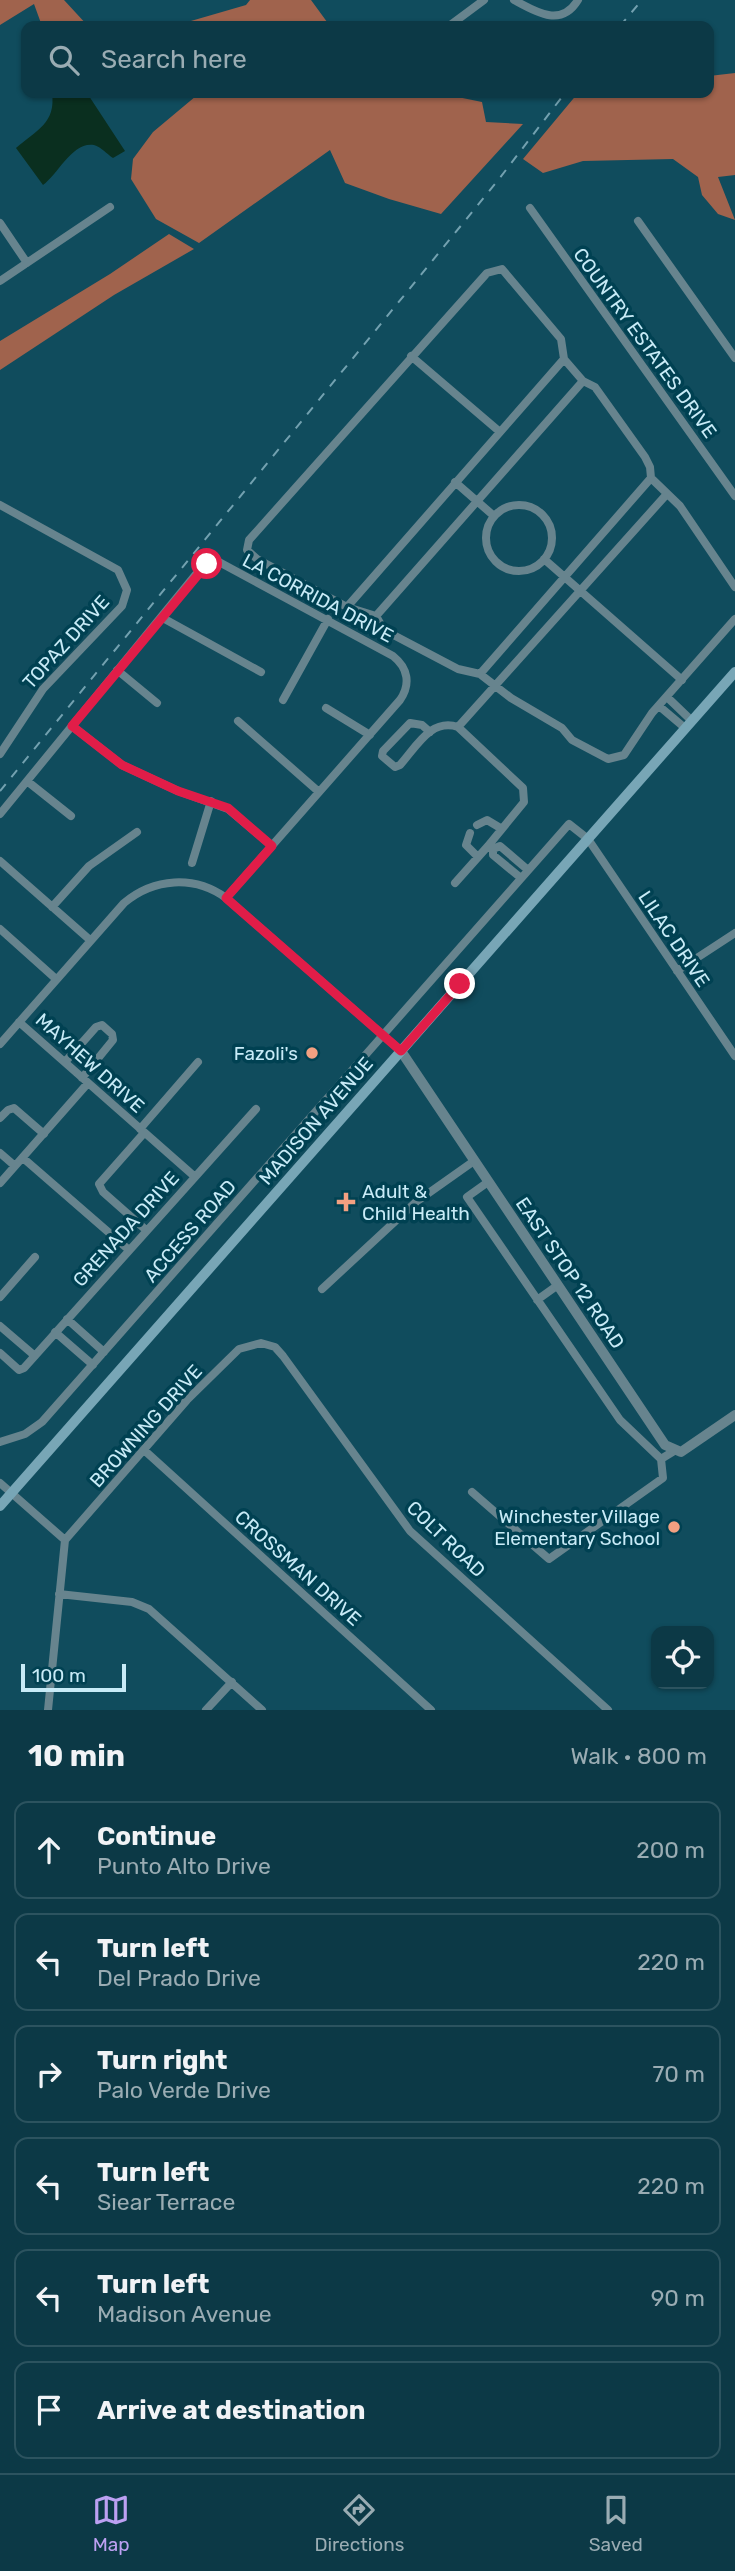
<!DOCTYPE html>
<meta charset="utf-8">
<style>
body{margin:0;font-family:Rubik,sans-serif;background:#15404d;color:#f1f3f6}
.controls{position:absolute;right:21px;bottom:21px;display:grid;overflow:hidden;border-radius:14px;box-shadow:0 2px 5px #0004}
.controls button{width:63px;height:63px;display:grid;place-items:center;padding:0;border:0;border-bottom:2px solid #2c535f;background:#0c3946;color:#f1f3f6;font:35px sans-serif}
.scale{position:absolute;left:21px;bottom:18px;width:105px;box-sizing:border-box;padding-left:7px;border:4px solid #c8ebf7;border-top:0;font-size:19px;line-height:24px;white-space:nowrap;color:#c8ebf7;-webkit-text-stroke:5px #004152;paint-order:stroke}
.stop{position:absolute;width:21px;height:21px;margin:-16px;border:5px solid #e11d48;border-radius:50%;background:#fff}
.stop.end{background:#e11d48;border-color:#fff;box-shadow:0 2px 7px #0008}
.list{margin:0;padding:0;list-style:none}
h2{display:flex;justify-content:space-between;align-items:center;height:91px;margin:0;padding:0 28px;font-size:30px}
h2 small{font-size:23px;font-weight:400;color:#9aacb3}
.list li{display:grid;grid-template-columns:46px 1fr auto;gap:21px;align-items:center;box-sizing:border-box;height:98px;margin:0 14px 14px;padding:0 14px;border:2px solid #2c535f;border-radius:14px}
.list b{display:block;font-size:26px;white-space:nowrap}
.list p{margin:0;font-size:23px;white-space:nowrap;color:#9aacb3}
.list em{font-size:23px;font-style:normal;color:#9aacb3}
.icon{flex:none;width:38px;height:38px;fill:none;stroke:currentColor;stroke-width:2;stroke-linecap:round;stroke-linejoin:round}
.map{position:relative;flex:none;width:735px;height:1710px;overflow:hidden}
.search{position:absolute;background:#0c3946;box-shadow:0 2px 5px #0004;left:21px;right:21px;top:21px;height:77px;display:flex;align-items:center;gap:18px;box-sizing:border-box;padding:0 24px;border-radius:14px;color:#9aacb3;font-size:26px}
.sheet{height:763px;background:#0c3946}
nav{display:flex;justify-content:space-around;align-items:center;box-sizing:border-box;height:98px;border-top:2px solid #2c535f;background:#0c3946;font-size:19px;color:#9aacb3}
nav a{display:grid;justify-items:center;gap:4px}
nav .on{color:#bca0f2}
.map>svg:first-child{display:block}
.forest{fill:#a0634d}
.water{fill:#0a2f1f}
.lines{fill:none;stroke-linecap:round;stroke-linejoin:round}
.minor{stroke:#67848e;stroke-width:8}
.tertiary{stroke:#67848e;stroke-width:10}
.secondary{stroke:#78a6b6;stroke-width:10}
.rail{stroke:#73a1b0;stroke-width:2;stroke-dasharray:9 9;stroke-linecap:butt}
.route{stroke:#e11d48;stroke-width:9}
.poi-dot{fill:#f3a081;stroke:#004152;stroke-width:2.5}
.labels{text-anchor:middle;dominant-baseline:central;stroke-width:7;stroke-linejoin:round;paint-order:stroke}
.street-label{font-size:19px;fill:#c8ebf7;stroke:#004152}
.poi-label{font-size:19px;fill:#c8ebf7;stroke:#004152;text-anchor:end}
</style>
<div class="map">
<svg width="735" height="1710" viewBox="0 0 735 1710">
<rect width="100%" height="100%" fill="#104c5d"/>
<path class="forest" d="M 0,0 L 64,0 L 88,26 L 42,26 L 34,4 L 0,25 Z
M 250,0 L 311,0 L 330,26 L 185,26 L 184,23 L 246,5 Z
M 735,73 L 735,175 L 718,177 L 735,220 L 718,214 L 702,195 L 698,177 L 673,159 L 583,161 L 543,173 L 523,159 L 578,93 L 709,93 L 709,76 Z
M 196,93 L 394,93 L 401,98 L 443,94 L 482,102 L 486,122 L 523,124 L 441,214 L 389,199 L 345,183 L 330,150 L 199,243 L 156,219 L 131,179 L 133,159 L 153,132 L 196,96 Z
M 169,234 L 194,249 L 114,295 L 0,370 L 0,341 L 110,274 Z"/>
<path class="water" d="M 52,93 L 87,93 L 125,151 L 113,158 C 107,154 101,147 94,145 C 73,141 58,174 43,185 L 16,148 C 37,130 56,123 52,93 Z"/>
<g class="lines">
<path class="minor" d="M 514,0 C 536,12 561,28 578,0
M 449,26 L 484,0
M 530,208 L 735,496
M 638,221 L 735,358
M 0,223 L 27,263
M 0,281 L 110,207
M 411,356 L 500,432
M 455,482 L 494,516
M 0,505 L 118,570 L 127,590 L 122,606 L 43,689 L 0,754
M486 538a33 33 0 1 1 66 0a33 33 0 1 1-66 0Z
M 544,559 L 682,680
M 735,587 L 680,506 L 651,478 L 650,467 L 645,457 L 595,387 L 583,381 L 564,359 L 561,339 L 502,269 L 487,273 L 249,540 L 247,550 L 257,559 L 347,607 L 376,616 L 384,630 L 458,669 L 480,674 L 511,698 L 562,728 L 572,740 L 608,759 L 624,755 L 652,713 L 735,619
M 347,607 L 564,359
M 376,616 L 583,381
M 161,617 L 261,672
M 117,670 L 157,703
M 480,674 L 651,478
M 667,697 L 692,721
M 283,700 L 328,619
M 659,706 L 685,728
M 326,708 L 370,735
M 238,721 L 319,792
M 72,726 L 122,765 L 178,791 L 228,809 L 272,846
M 430,732 L 422,725 L 410,723 L 383,751 L 382,756 L 395,767 L 400,765 C 417,746 431,718 458,727
M 27,781 L 71,816
M 0,814 L 201,568 L 219,562 L 393,656 C 408,668 411,684 400,700 L 226,898
M 477,825 L 487,820 L 502,829
M 470,833 L 466,845 L 478,857
M 488,846 L 524,802 L 523,788 L 458,727 L 666,495
M 493,849 L 493,855 L 521,878
M 0,861 L 90,940
M 192,863 L 211,801
M 455,883 L 488,846 L 493,849 L 500,846 L 528,870
M 52,907 L 89,866 L 137,832
M 0,929 L 56,979
M 677,971 L 735,933
M 19,1022 L 194,1176
M 0,1044 L 124,903 C 154,878 194,875 226,898 L 401,1051
M 65,1062 L 96,1027 L 102,1025 L 112,1034 L 113,1040 L 82,1078
M 0,1118 L 8,1110 L 14,1108 L 44,1134
M 140,1129 L 198,1062
M 144,1133 L 99,1184 L 103,1192 L 146,1230
M 0,1153 L 15,1166
M 23,1158 L 129,1250
M 488,1182 L 467,1197 L 620,1420 L 661,1459
M 0,1183 L 88,1083
M 322,1289 L 416,1202 L 474,1161
M 0,1297 L 35,1257
M 537,1300 L 558,1285
M 67,1319 L 104,1352
M 0,1326 L 35,1356
M 55,1332 L 93,1365
M 0,1353 L 19,1370 L 24,1368 L 256,1109
M 0,1442 L 25,1434 L 42,1422 L 569,824 L 588,839 L 735,1056
M 144,1450 L 431,1710
M 0,1483 L 65,1540 L 48,1710
M 472,1492 L 549,1559 L 663,1478 L 661,1459 L 674,1451
M 65,1540 L 187,1400 L 239,1349 L 261,1343 L 275,1347 L 283,1356 L 410,1531 L 608,1710
M 59,1594 L 132,1602 L 149,1609 L 262,1710
M 206,1710 L 232,1682"/>
<path class="tertiary" d="M 401,1051 L 665,1445 L 681,1452 L 735,1415"/>
<path class="secondary" d="M 0,1506 L 735,672"/>
<path class="rail" d="M 620,26 L 642,0
M 0,791 L 499,179 L 565,93"/>
</g>
<g class="lines">
<path class="route" d="M 207,564 L 72,726 L 122,765 L 178,791 L 228,808 L 272,846 L 226,898 L 401,1051 L 460,984"/>
</g>
<g class="poi-dot">
<circle cx="312" cy="1053" r="7"/>
<path d="M342.5 1191.5h7v7h7v7h-7v7h-7v-7h-7v-7h7z"/>
<circle cx="674" cy="1527" r="7"/>
</g>
<g class="labels">
<g class="street-label">
<text transform="translate(645 343) rotate(54)">COUNTRY ESTATES DRIVE</text>
<text transform="translate(318 598) rotate(28)">LA CORRIDA DRIVE</text>
<text transform="translate(66 642) rotate(-48)">TOPAZ DRIVE</text>
<text transform="translate(674 939) rotate(56)">LILAC DRIVE</text>
<text transform="translate(90 1063) rotate(42)">MAYHEW DRIVE</text>
<text transform="translate(316 1121) rotate(-49)">MADISON AVENUE</text>
<text transform="translate(126 1229) rotate(-48)">GRENADA DRIVE</text>
<text transform="translate(190 1231) rotate(-49)">ACCESS ROAD</text>
<text transform="translate(570 1273) rotate(56)">EAST STOP 12 ROAD</text>
<text transform="translate(146 1426) rotate(-48)">BROWNING DRIVE</text>
<text transform="translate(446 1539) rotate(44)">COLT ROAD</text>
<text transform="translate(298 1568) rotate(42)">CROSSMAN DRIVE</text>
</g>
<g class="poi-label">
<text x="298" y="1053">Fazoli's</text>
<text x="362" y="1191" text-anchor="start">Adult &amp;<tspan x="362" dy="22">Child Health</tspan></text>
<text x="660" y="1516">Winchester Village<tspan x="660" dy="22">Elementary School</tspan></text>
</g>
</g>
</svg>
<div class="controls">
<button><svg class="icon" aria-label="locate" viewBox="0 0 24 24"><circle cx="12" cy="12" r="6"/><path d="M12 2v4M12 18v4M2 12h4M18 12h4"/></svg></button>
</div>
<div class="scale">100 m</div>
<div class="stop" style="left:207px;top:564px"></div>
<div class="stop end" style="left:460px;top:984px"></div>
<div class="search"><svg class="icon" aria-label="search" viewBox="0 0 24 24"><circle cx="10" cy="10" r="6"/><path d="M15 15l6 6"/></svg>Search here</div>
</div>
<section class="sheet">
<h2>10 min<small>Walk · 800 m</small></h2>
<ul class="list">
<li><svg class="icon" aria-label="ahead" viewBox="0 0 24 24"><path d="M12 20V5M6 11l6-6 6 6"/></svg><div><b>Continue</b><p>Punto Alto Drive</p></div><em>200 m</em></li>
<li><svg class="icon" aria-label="left" viewBox="0 0 24 24"><path d="M17 20v-9H6M10 6l-5 5 5 5"/></svg><div><b>Turn left</b><p>Del Prado Drive</p></div><em>220 m</em></li>
<li><svg class="icon" aria-label="right" viewBox="0 0 24 24"><path d="M7 20v-9h11M14 6l5 5-5 5"/></svg><div><b>Turn right</b><p>Palo Verde Drive</p></div><em>70 m</em></li>
<li><svg class="icon" aria-label="left" viewBox="0 0 24 24"><path d="M17 20v-9H6M10 6l-5 5 5 5"/></svg><div><b>Turn left</b><p>Siear Terrace</p></div><em>220 m</em></li>
<li><svg class="icon" aria-label="left" viewBox="0 0 24 24"><path d="M17 20v-9H6M10 6l-5 5 5 5"/></svg><div><b>Turn left</b><p>Madison Avenue</p></div><em>90 m</em></li>
<li><svg class="icon" aria-label="arrive" viewBox="0 0 24 24"><path d="M6 21V4h12l-3 4 3 4H6"/></svg><div><b>Arrive at destination</b></div></li>
</ul>
</section>
<nav>
<a class="on"><svg class="icon" aria-label="map" viewBox="0 0 24 24"><path d="M3 6l6-2 6 2 6-2v14l-6 2-6-2-6 2zM9 4v14M15 6v14"/></svg>Map</a>
<a><svg class="icon" aria-label="directions" viewBox="0 0 24 24"><path d="M12 3l9 9-9 9-9-9zM9 14v-3h6M13 9l2 2-2 2"/></svg>Directions</a>
<a><svg class="icon" aria-label="saved" viewBox="0 0 24 24"><path d="M7 4h10v16l-5-4-5 4z"/></svg>Saved</a>
</nav>
